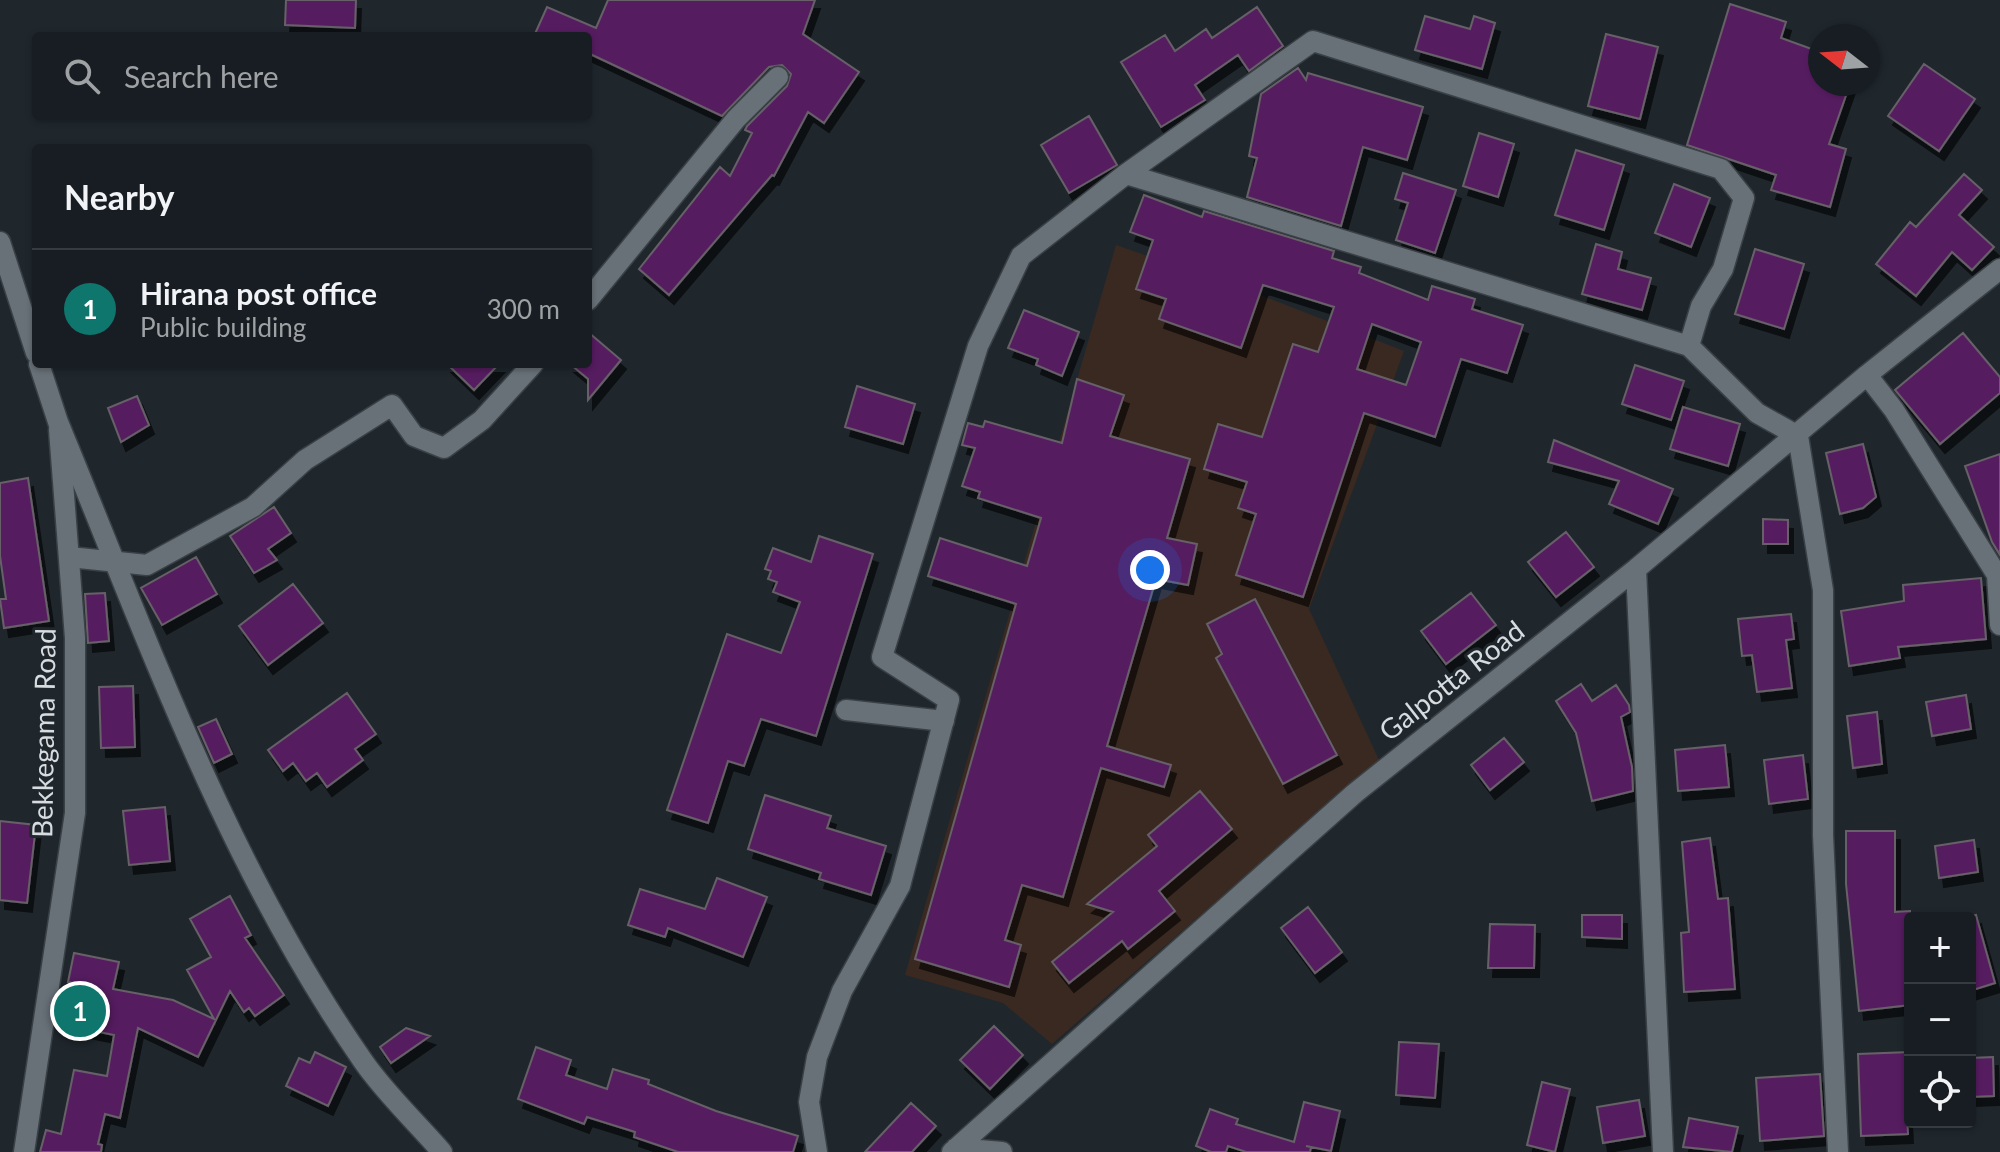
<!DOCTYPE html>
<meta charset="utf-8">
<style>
body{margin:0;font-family:Lato,sans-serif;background:#242a2f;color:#f1f3f6}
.controls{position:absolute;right:24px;bottom:24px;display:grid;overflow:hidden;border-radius:8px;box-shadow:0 2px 6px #0004}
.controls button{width:72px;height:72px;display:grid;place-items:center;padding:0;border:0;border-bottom:2px solid #363b40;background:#171d22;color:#f1f3f6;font:40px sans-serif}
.compass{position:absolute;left:1808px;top:24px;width:72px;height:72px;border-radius:50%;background:#171d22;box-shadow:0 2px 6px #0004;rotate:287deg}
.you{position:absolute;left:1150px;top:570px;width:28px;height:28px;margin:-20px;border:6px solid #fff;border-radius:50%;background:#1a73e8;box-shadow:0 0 0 12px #1a73e833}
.badge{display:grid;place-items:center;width:52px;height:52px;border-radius:50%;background:#0f766e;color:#fff;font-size:26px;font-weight:700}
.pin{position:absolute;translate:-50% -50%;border:4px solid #fff;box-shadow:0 2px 8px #0006}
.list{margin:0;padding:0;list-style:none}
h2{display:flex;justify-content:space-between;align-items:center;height:104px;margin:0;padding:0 32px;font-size:34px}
h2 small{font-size:26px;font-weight:400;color:#9ea2a5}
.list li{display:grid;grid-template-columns:52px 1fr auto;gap:24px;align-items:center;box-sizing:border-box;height:120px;padding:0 32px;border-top:2px solid #363b40}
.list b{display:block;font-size:30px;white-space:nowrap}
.list p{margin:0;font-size:26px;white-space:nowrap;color:#9ea2a5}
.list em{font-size:26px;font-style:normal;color:#9ea2a5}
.icon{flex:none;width:44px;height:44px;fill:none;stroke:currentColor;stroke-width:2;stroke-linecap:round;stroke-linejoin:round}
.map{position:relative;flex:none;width:2000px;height:1152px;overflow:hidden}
.search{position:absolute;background:#171d22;box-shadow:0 2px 6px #0004;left:32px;top:32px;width:560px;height:88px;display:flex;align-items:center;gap:20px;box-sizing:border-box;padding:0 28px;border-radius:8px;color:#9ea2a5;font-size:30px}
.panel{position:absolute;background:#171d22;box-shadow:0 2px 6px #0004;left:32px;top:144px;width:560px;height:224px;border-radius:8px}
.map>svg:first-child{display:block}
.industrial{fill:#3a2920}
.building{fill:#561f61;stroke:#676068;stroke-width:2;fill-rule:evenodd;filter:url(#shadow)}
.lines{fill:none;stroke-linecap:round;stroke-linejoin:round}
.minor-casing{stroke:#3a4146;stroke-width:23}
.tertiary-casing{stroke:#3a4146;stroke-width:23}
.minor{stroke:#687178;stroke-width:20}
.tertiary{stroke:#687178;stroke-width:20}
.labels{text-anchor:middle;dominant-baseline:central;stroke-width:6;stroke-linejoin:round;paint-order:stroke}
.street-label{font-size:28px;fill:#d7dce0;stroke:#1f272d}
</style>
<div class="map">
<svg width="2000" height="1152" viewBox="0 0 2000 1152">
<defs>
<filter id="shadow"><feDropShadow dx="5" dy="9" stdDeviation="0" flood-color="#0009"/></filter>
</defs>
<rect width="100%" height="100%" fill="#1f272d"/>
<path class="industrial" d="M 1116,245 L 1263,296 L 1404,351 L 1309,609 L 1379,760 L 1052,1044 L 1003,1003 L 905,975 Z"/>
<path class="building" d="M 286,0 L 356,0 L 355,28 L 285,25 Z
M 608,0 L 815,0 L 803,34 L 859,72 L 824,123 L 808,112 L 774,176 L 772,175 L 669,295 L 639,269 L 720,167 L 730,176 L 752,133 L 745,130 L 747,126 L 787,86 L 791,74 L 782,65 L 769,67 L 722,116 L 588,53 L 588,36 L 534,36 L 547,7 L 596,28 Z
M 1730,4 L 1786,22 L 1781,38 L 1820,52 L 1820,84 L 1850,84 L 1829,144 L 1846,149 L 1830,207 L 1771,190 L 1776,175 L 1687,145 Z
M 1257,7 L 1283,46 L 1249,71 L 1238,55 L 1195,85 L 1205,100 L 1161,127 L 1121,62 L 1165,35 L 1175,51 L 1206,29 L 1212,38 Z
M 1425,16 L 1470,29 L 1474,16 L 1495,23 L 1482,69 L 1415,50 Z
M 1606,34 L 1658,47 L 1640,119 L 1588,106 Z
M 1924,64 L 1975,99 L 1939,151 L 1888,116 Z
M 1298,68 L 1306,80 L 1308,73 L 1423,107 L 1407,160 L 1363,147 L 1341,226 L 1247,197 L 1257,158 L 1249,156 L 1261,94 Z
M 1089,116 L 1117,165 L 1069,193 L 1041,145 Z
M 1479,133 L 1514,144 L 1498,197 L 1463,186 Z
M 1576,150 L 1624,165 L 1604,230 L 1555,215 Z
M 1403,173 L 1456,190 L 1435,253 L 1396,240 L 1408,203 L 1395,199 Z
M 1964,174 L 1982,190 L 1959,215 L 1994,247 L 1972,270 L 1952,252 L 1916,296 L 1876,264 L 1910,222 L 1916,227 Z
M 1674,184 L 1710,198 L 1691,247 L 1655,233 Z
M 1144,195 L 1202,217 L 1204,211 L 1334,251 L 1332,258 L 1361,267 L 1359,273 L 1428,300 L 1432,286 L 1475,299 L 1472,309 L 1523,325 L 1507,373 L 1461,359 L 1435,437 L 1364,413 L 1303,597 L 1236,575 L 1256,514 L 1238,508 L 1247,482 L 1204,469 L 1218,424 L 1262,437 L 1293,344 L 1318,352 L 1334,307 L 1263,285 L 1241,348 L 1159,319 L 1166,299 L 1136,289 L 1153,240 L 1130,232 ZM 1372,324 L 1421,342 L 1406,385 L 1357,369 Z
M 1596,244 L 1622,252 L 1618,269 L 1651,278 L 1642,310 L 1582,294 Z
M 1755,249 L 1804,264 L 1784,329 L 1735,314 Z
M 1024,310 L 1079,332 L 1062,376 L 1036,365 L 1038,359 L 1008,348 Z
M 588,332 L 621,360 L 588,400 L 588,379 L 570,364 L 588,364 Z
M 1963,333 L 2000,377 L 2000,393 L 1940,444 L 1895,390 Z
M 447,364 L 499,364 L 474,390 Z
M 1635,365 L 1684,381 L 1671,420 L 1622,404 Z
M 1077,379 L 1124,395 L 1110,436 L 1190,459 L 1167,538 L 1197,544 L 1188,585 L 1156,579 L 1107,746 L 1171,765 L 1164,787 L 1101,768 L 1063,897 L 1022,885 L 1005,940 L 1021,945 L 1009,987 L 915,959 L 1016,604 L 928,576 L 940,538 L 1027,566 L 1041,518 L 978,498 L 980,492 L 962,486 L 975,448 L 962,445 L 968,423 L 983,427 L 985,421 L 1062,443 Z
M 857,386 L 915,404 L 903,444 L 845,427 Z
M 137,396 L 149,425 L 121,442 L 108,408 Z
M 1683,407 L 1740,424 L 1728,466 L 1670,449 Z
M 1554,440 L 1673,489 L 1658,524 L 1609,504 L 1619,481 L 1548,462 Z
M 1863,444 L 1876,497 L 1863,508 L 1840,514 L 1826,453 Z
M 2000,454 L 2000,555 L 1992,542 L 1965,466 Z
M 28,478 L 49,621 L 4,628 L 0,599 L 6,599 L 0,556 L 0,483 Z
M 274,507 L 291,533 L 268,549 L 277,560 L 254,573 L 230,536 Z
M 1763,519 L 1788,520 L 1788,544 L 1763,544 Z
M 1566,532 L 1594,567 L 1556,597 L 1528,562 Z
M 819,536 L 873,554 L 816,736 L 761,719 L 744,766 L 728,761 L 708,823 L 667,810 L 727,634 L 781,653 L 800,602 L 773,592 L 777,582 L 768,579 L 771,571 L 765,569 L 773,548 L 811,562 Z
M 196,557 L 217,594 L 162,625 L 141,588 Z
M 1981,578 L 1986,639 L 1898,647 L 1900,658 L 1849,666 L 1841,611 L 1904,601 L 1903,585 Z
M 293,584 L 323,623 L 268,665 L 239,626 Z
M 105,593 L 109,641 L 88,643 L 85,594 Z
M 1471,593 L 1496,625 L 1446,664 L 1421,631 Z
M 1255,599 L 1337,755 L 1283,784 L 1216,658 L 1222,654 L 1207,624 Z
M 1791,614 L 1794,639 L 1786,640 L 1792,688 L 1757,692 L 1752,655 L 1742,656 L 1738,619 Z
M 1581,684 L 1592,701 L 1616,685 L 1629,705 L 1630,712 L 1621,717 L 1632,767 L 1633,791 L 1592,801 L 1576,733 L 1556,701 Z
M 133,686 L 135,747 L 101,748 L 99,687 Z
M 347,693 L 376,734 L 355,749 L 363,760 L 327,787 L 317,773 L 306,781 L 293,763 L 283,771 L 268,750 Z
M 1966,695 L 1971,729 L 1932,736 L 1926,702 Z
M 1877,712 L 1882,764 L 1853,768 L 1847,716 Z
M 216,719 L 232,754 L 214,763 L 198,727 Z
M 1504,738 L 1524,762 L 1490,790 L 1471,765 Z
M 1725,745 L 1729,787 L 1678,791 L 1675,750 Z
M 1803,755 L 1808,799 L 1769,804 L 1764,760 Z
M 1200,791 L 1232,829 L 1159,891 L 1175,911 L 1128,949 L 1122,941 L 1069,983 L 1052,962 L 1113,912 L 1087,904 L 1157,846 L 1148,835 Z
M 765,795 L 831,816 L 827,828 L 886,846 L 871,895 L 819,879 L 821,873 L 748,849 Z
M 165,807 L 170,861 L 129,865 L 123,811 Z
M 0,821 L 36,825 L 27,903 L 0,900 Z
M 1846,831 L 1895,831 L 1895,912 L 1910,911 L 1910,1005 L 1859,1011 L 1846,884 Z
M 1710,838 L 1718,899 L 1728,898 L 1735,989 L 1684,992 L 1681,933 L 1689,932 L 1682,842 Z
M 1974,840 L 1978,872 L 1939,878 L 1935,846 Z
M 717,878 L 767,897 L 743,957 L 668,928 L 665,937 L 628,925 L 640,889 L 705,909 Z
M 230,896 L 251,935 L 245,938 L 284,995 L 255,1016 L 249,1008 L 244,1012 L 230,991 L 198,1057 L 138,1028 L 120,1118 L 105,1114 L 98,1144 L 102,1145 L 101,1152 L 40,1152 L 46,1130 L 61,1134 L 74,1070 L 107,1076 L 114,1035 L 80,1028 L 88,986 L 68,982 L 74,953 L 119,962 L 113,989 L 173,1000 L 214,1019 L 187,970 L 211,957 L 190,919 Z
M 1308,907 L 1342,952 L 1315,973 L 1281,928 Z
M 1582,915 L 1622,915 L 1622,939 L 1582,937 Z
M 1976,915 L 1995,983 L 1970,991 L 1970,916 Z
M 1490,924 L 1535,925 L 1534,968 L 1488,968 Z
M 994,1026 L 1023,1055 L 990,1089 L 960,1060 Z
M 406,1028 L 430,1036 L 391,1063 L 380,1047 Z
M 1399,1042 L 1439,1044 L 1435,1098 L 1396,1095 Z
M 536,1047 L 571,1060 L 566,1075 L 607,1089 L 613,1069 L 649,1080 L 648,1084 L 716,1111 L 798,1136 L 793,1152 L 678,1152 L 634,1137 L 635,1132 L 587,1117 L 584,1124 L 518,1099 Z
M 315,1052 L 346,1067 L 328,1106 L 286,1086 L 299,1058 L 310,1063 Z
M 1910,1052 L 1910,1077 L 1905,1078 L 1908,1134 L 1861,1136 L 1858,1054 Z
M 1993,1057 L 1994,1096 L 1970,1097 L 1970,1058 Z
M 1820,1074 L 1824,1136 L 1760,1141 L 1756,1078 Z
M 1542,1082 L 1570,1089 L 1555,1152 L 1527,1145 Z
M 1639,1100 L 1645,1136 L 1603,1143 L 1597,1107 Z
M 1304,1102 L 1340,1111 L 1331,1151 L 1306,1146 L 1311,1147 L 1310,1152 L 1246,1152 L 1228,1146 L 1226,1152 L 1211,1152 L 1196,1146 L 1210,1109 L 1238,1119 L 1236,1124 L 1294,1142 Z
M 911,1103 L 936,1126 L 912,1152 L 865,1152 Z
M 1689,1118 L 1738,1127 L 1732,1152 L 1683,1147 Z"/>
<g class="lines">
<defs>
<path id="minor" d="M 588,300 L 736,119 L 778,77
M 1689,346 L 1126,174 L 1313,41 L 1721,169 L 1744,198 L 1723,269 L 1701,306 L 1689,346 L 1757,413 L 1798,436 L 1823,590 L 1823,835 L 1838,1152
M 1867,375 L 1894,410 L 1997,575 L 2000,625
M 69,557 L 147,565 L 253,507 L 305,460 L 392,405 L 414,436 L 444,448 L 482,420 L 533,364
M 1636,569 L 1663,1152
M 846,710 L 944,721
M 956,1148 L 1002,1152
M 24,1152 L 75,813 L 75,638 L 59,430
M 817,1152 L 809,1102 L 817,1057 L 842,991 L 900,886 L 949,700 L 882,657 L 978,346 L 1021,256 L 1126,174
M 952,1152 L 1355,793 L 1636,569 L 1867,375 L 2000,269"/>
<path id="tertiary" d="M 0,242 L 36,353
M 39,364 L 58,422 C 148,640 227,865 363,1061 C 385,1093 416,1122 442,1152"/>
</defs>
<use href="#minor" class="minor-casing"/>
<use href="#tertiary" class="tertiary-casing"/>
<use href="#minor" class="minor"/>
<use href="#tertiary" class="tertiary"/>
</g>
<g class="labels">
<g class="street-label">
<text transform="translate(1451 680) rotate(-38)">Galpotta Road</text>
<text transform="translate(43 733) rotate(-89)">Bekkegama Road</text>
</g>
</g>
</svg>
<div class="controls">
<button>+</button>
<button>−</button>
<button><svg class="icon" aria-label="locate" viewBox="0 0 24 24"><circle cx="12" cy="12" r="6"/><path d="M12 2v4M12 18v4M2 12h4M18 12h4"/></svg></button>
</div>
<svg class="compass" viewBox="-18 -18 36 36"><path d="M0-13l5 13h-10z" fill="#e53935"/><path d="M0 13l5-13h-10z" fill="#9ea2a5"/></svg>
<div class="you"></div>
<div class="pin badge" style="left:80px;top:1011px">1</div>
<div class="search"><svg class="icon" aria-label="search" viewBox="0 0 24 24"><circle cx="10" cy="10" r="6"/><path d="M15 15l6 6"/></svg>Search here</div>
<section class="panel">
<h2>Nearby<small></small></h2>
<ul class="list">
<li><span class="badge">1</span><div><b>Hirana post office</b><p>Public building</p></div><em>300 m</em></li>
</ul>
</section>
</div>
